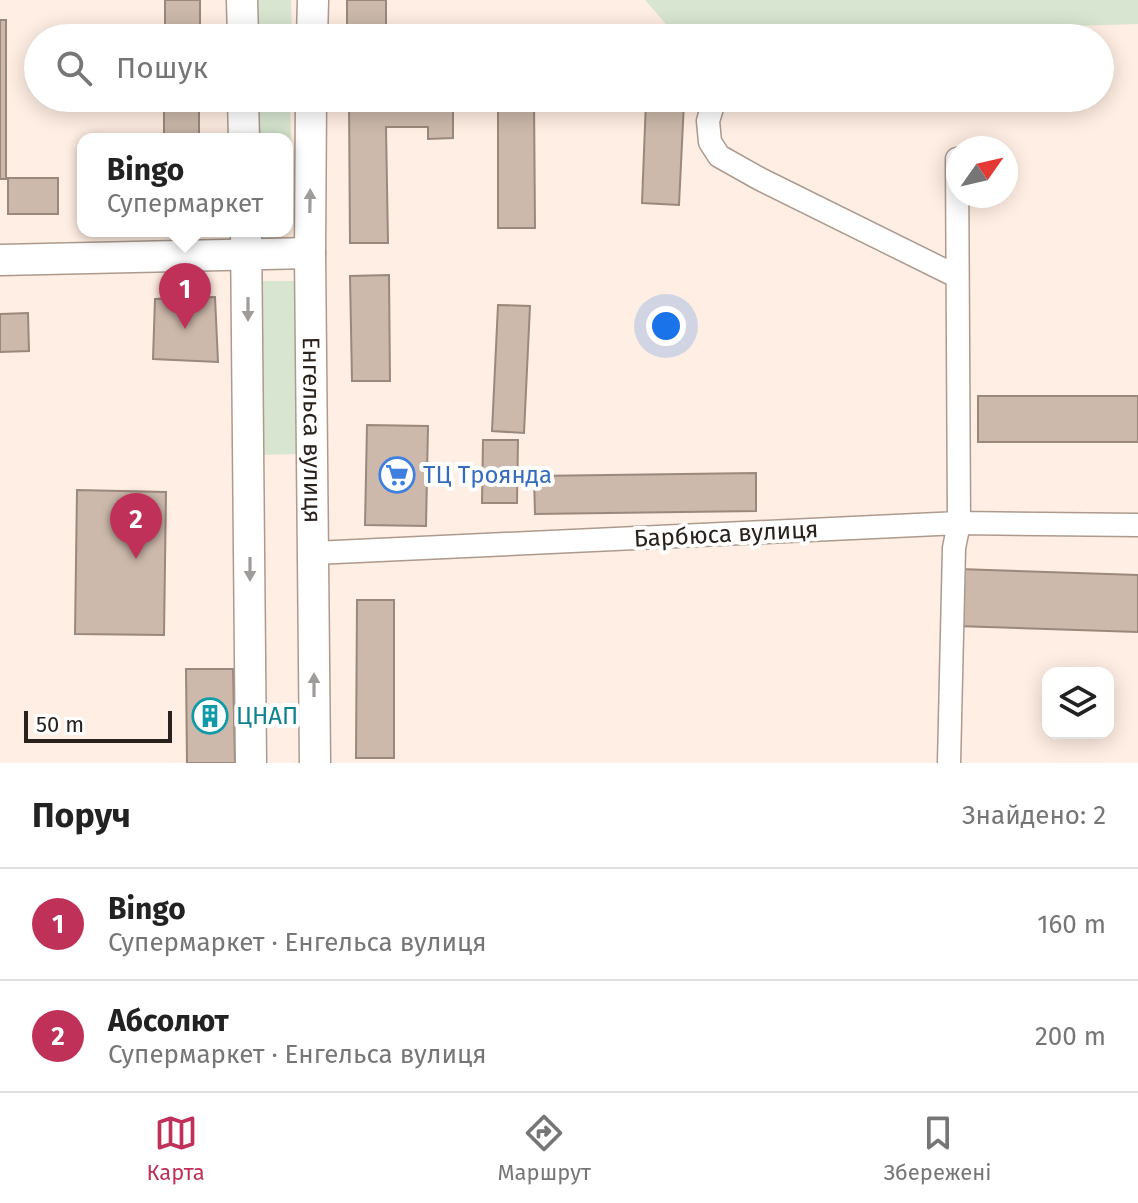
<!DOCTYPE html>
<html lang="uk">
<meta charset="utf-8">
<style>
body{margin:0;font-family:"Fira Sans",sans-serif;background:#f6f6f6;color:#222}
.controls{position:absolute;right:24px;bottom:24px;display:grid;overflow:hidden;border-radius:16px;box-shadow:0 4px 20px #0003}
.controls button{width:72px;height:72px;display:grid;place-items:center;padding:0;border:0;border-bottom:2px solid #e0e0e0;background:#fff;color:#222;font:40px sans-serif}
.compass{position:absolute;left:946px;top:136px;width:72px;height:72px;border-radius:50%;background:#fff;box-shadow:0 4px 20px #0003;rotate:56deg}
.scale{position:absolute;left:24px;bottom:20px;width:148px;box-sizing:border-box;padding-left:8px;border:4px solid #29211c;border-top:0;font-size:22px;line-height:28px;white-space:nowrap;color:#29211c;-webkit-text-stroke:6px #fff;paint-order:stroke}
.you{position:absolute;left:666px;top:326px;width:28px;height:28px;margin:-20px;border:6px solid #fff;border-radius:50%;background:#1a73e8;box-shadow:0 0 0 12px #1a73e833}
.badge{display:grid;place-items:center;width:52px;height:52px;border-radius:50%;background:#c0315a;color:#fff;font-size:26px;font-weight:700}
.pin{position:absolute;translate:-50% -66px;filter:drop-shadow(0 2px 4px #0008)}
.pin::after{content:'';position:absolute;top:42px;width:28px;height:24px;background:inherit;clip-path:polygon(0 0,100% 0,50% 100%)}
.popup{position:absolute;left:77px;top:133px;width:216px;height:104px;box-sizing:border-box;display:grid;place-content:center;border-radius:16px;background:#fff;filter:drop-shadow(0 2px 6px #0005);font-size:26px;white-space:nowrap;color:#767676}
.popup b{font-size:30px;color:#222}
.popup::after{content:'';position:absolute;left:50%;top:100%;margin-left:-16px;border:16px solid transparent;border-top-color:#fff}
.list{margin:0;padding:0;list-style:none}
h2{display:flex;justify-content:space-between;align-items:center;height:104px;margin:0;padding:0 32px;font-size:34px}
h2 small{font-size:26px;font-weight:400;color:#767676}
.list li{display:grid;grid-template-columns:52px 1fr auto;gap:24px;align-items:center;box-sizing:border-box;height:112px;padding:0 32px;border-top:2px solid #e0e0e0}
.list b{display:block;font-size:30px;white-space:nowrap}
.list p{margin:0;font-size:26px;white-space:nowrap;color:#767676}
.list em{font-size:26px;font-style:normal;color:#767676}
.icon{flex:none;width:44px;height:44px;fill:none;stroke:currentColor;stroke-width:2;stroke-linecap:round;stroke-linejoin:round}
.map{position:relative;flex:none;width:1138px;height:763px;overflow:hidden}
.search{position:absolute;background:#fff;box-shadow:0 4px 20px #0003;left:24px;right:24px;top:24px;height:88px;display:flex;align-items:center;gap:20px;box-sizing:border-box;padding:0 28px;border-radius:44px;color:#767676;font-size:30px}
.sheet{height:328px;background:#fff}
nav{display:flex;justify-content:space-around;align-items:center;box-sizing:border-box;height:112px;border-top:2px solid #e0e0e0;background:#fff;font-size:22px;color:#767676}
nav a{display:grid;justify-items:center;gap:4px}
nav .on{color:#c0315a}
.map>svg:first-child{display:block}
.green{fill:#d8e6d1}
.building{fill:#ccb9ab;stroke:#9b887c;stroke-width:2}
.lines{fill:none;stroke-linecap:round;stroke-linejoin:round}
.street-casing{stroke:#ad9a8d;stroke-width:25}
.secondary-casing{stroke:#ad9a8d;stroke-width:33}
.street{stroke:#fff;stroke-width:22}
.secondary{stroke:#fff;stroke-width:30}
.oneway{fill:#9f9b99}
.labels{text-anchor:middle;dominant-baseline:central;stroke-width:8;stroke-linejoin:round;paint-order:stroke}
.street-label{font-size:24px;fill:#29211c;stroke:#fff}
.shop-label{font-size:24px;fill:#366cbe;stroke:#fff;text-anchor:start}
.culture-label{font-size:24px;fill:#0d838f;stroke:#fff;text-anchor:start}
</style>
<div class="map">
<svg width="1138" height="763" viewBox="0 0 1138 763">
<rect width="100%" height="100%" fill="#ffeee3"/>
<path class="green" d="M 255,0 L 291,0 L 292,38 L 255,38 Z
M 645,0 L 1138,0 L 1138,24 L 678,38 Z
M 255,98 L 290,98 L 292,190 L 287,201 L 287,139 L 255,139 Z
M 258,281 L 294,281 L 297,454 L 260,455 Z"/>
<path class="building" d="M 165,0 L 200,0 L 200,38 L 165,38 Z
M 347,0 L 386,0 L 386,38 L 347,38 Z
M 0,20 L 6,20 L 6,178 L 58,178 L 58,214 L 8,214 L 8,179 L 0,179 Z
M 164,98 L 199,98 L 199,139 L 164,139 Z
M 349,98 L 453,98 L 453,138 L 428,139 L 428,127 L 386,127 L 388,243 L 350,243 Z
M 498,98 L 534,98 L 535,228 L 498,228 Z
M 646,100 L 684,102 L 679,205 L 642,203 Z
M 389,275 L 390,381 L 352,381 L 350,276 Z
M 215,297 L 218,362 L 153,359 L 155,299 Z
M 498,305 L 530,306 L 524,433 L 492,431 Z
M 28,313 L 29,351 L 0,352 L 0,314 Z
M 978,396 L 1138,396 L 1138,442 L 978,442 Z
M 367,425 L 428,426 L 426,526 L 365,525 Z
M 483,440 L 518,440 L 517,503 L 482,503 Z
M 756,473 L 756,511 L 535,514 L 534,476 Z
M 77,490 L 166,492 L 164,635 L 75,634 Z
M 959,569 L 1138,575 L 1138,632 L 957,626 Z
M 357,600 L 394,600 L 394,758 L 356,758 Z
M 186,669 L 233,669 L 235,763 L 187,763 Z"/>
<g class="lines">
<defs>
<path id="street" d="M 715,98 L 708,121 L 710,142 L 719,156 L 760,179 L 956,276
M 314,553 L 959,523 L 1138,525
M 949,763 L 954,548 L 959,523 L 957,159"/>
<g id="secondary">
<path d="M 242,0 L 243,38"/>
<path d="M 312,38 L 313,0"/>
<path d="M 243,98 L 244,139"/>
<path id="s1" d="M 311,98 L 310,253 L 315,763"/>
<path d="M 246,231 L 251,763"/>
<path d="M 0,260 L 310,253"/>
</g>
</defs>
<use href="#street" class="street-casing"/>
<use href="#secondary" class="secondary-casing"/>
<use href="#street" class="street"/>
<use href="#secondary" class="secondary"/>
</g>
<defs><path id="oneway-solid" d="M-6-.8H1V-3.2L6.5 0L1 3.2V.8H-6Z" transform="scale(2)"/></defs>
<g class="oneway">
<use href="#oneway-solid" transform="translate(310 201) rotate(-89)"/>
<use href="#oneway-solid" transform="translate(248 309) rotate(90)"/>
<use href="#oneway-solid" transform="translate(250 569) rotate(90)"/>
<use href="#oneway-solid" transform="translate(314 685) rotate(-90)"/>
</g>
<defs>
<symbol id="supermarket-ring" viewBox="-11 -11 22 22"><circle r="9.5" fill="#fff" stroke="#3f7fe0" stroke-width="1.5"/><path d="M-6-5.5h2.5l.6 2H6L4.5 2H-2.5L-4.4-4H-6ZM-1.5 3.2a1.3 1.3 0 1 0 .1 0ZM3 3.2a1.3 1.3 0 1 0 .1 0Z" fill="#3f7fe0"/></symbol>
<symbol id="building-ring" viewBox="-11 -11 22 22"><circle r="9.5" fill="#fff" stroke="#0f9aa8" stroke-width="1.5"/><path d="M-4-6H4V6H1V3H-1V6H-4ZM-2.5-4.3h1.7v1.8h-1.7ZM.8-4.3h1.7v1.8H.8ZM-2.5-1h1.7V.8h-1.7ZM.8-1h1.7V.8H.8Z" fill="#0f9aa8"/></symbol>
</defs>
<g fill-rule="evenodd">
<use href="#supermarket-ring" x="377" y="455" width="40" height="40"/>
<use href="#building-ring" x="190" y="696" width="40" height="40"/>
</g>
<g class="labels">
<g class="street-label">
<text stroke="none"><textPath href="#s1" startOffset="332">Енгельса вулиця</textPath></text>
<text transform="translate(726 534) rotate(-3)">Барбюса вулиця</text>
</g>
<g class="shop-label">
<text x="423" y="475">ТЦ Троянда</text>
</g>
<g class="culture-label">
<text x="236" y="716">ЦНАП</text>
</g>
</g>
</svg>
<div class="controls">
<button><svg class="icon" aria-label="layers" viewBox="0 0 24 24"><path d="M12 4l9 5-9 5-9-5zM3 14l9 5 9-5"/></svg></button>
</div>
<svg class="compass" viewBox="-18 -18 36 36"><path d="M0-13l5 13h-10z" fill="#e53935"/><path d="M0 13l5-13h-10z" fill="#767676"/></svg>
<div class="scale">50 m</div>
<div class="you"></div>
<div class="pin badge" style="left:185px;top:329px">1</div>
<div class="popup"><b>Bingo</b>Супермаркет</div>
<div class="pin badge" style="left:136px;top:559px">2</div>
<div class="search"><svg class="icon" aria-label="search" viewBox="0 0 24 24"><circle cx="10" cy="10" r="6"/><path d="M15 15l6 6"/></svg>Пошук</div>
</div>
<section class="sheet">
<h2>Поруч<small>Знайдено: 2</small></h2>
<ul class="list">
<li><span class="badge">1</span><div><b>Bingo</b><p>Супермаркет · Енгельса вулиця</p></div><em>160 m</em></li>
<li><span class="badge">2</span><div><b>Абсолют</b><p>Супермаркет · Енгельса вулиця</p></div><em>200 m</em></li>
</ul>
</section>
<nav>
<a class="on"><svg class="icon" aria-label="map" viewBox="0 0 24 24"><path d="M3 6l6-2 6 2 6-2v14l-6 2-6-2-6 2zM9 4v14M15 6v14"/></svg>Карта</a>
<a><svg class="icon" aria-label="directions" viewBox="0 0 24 24"><path d="M12 3l9 9-9 9-9-9zM9 14v-3h6M13 9l2 2-2 2"/></svg>Маршрут</a>
<a><svg class="icon" aria-label="saved" viewBox="0 0 24 24"><path d="M7 4h10v16l-5-4-5 4z"/></svg>Збережені</a>
</nav>
